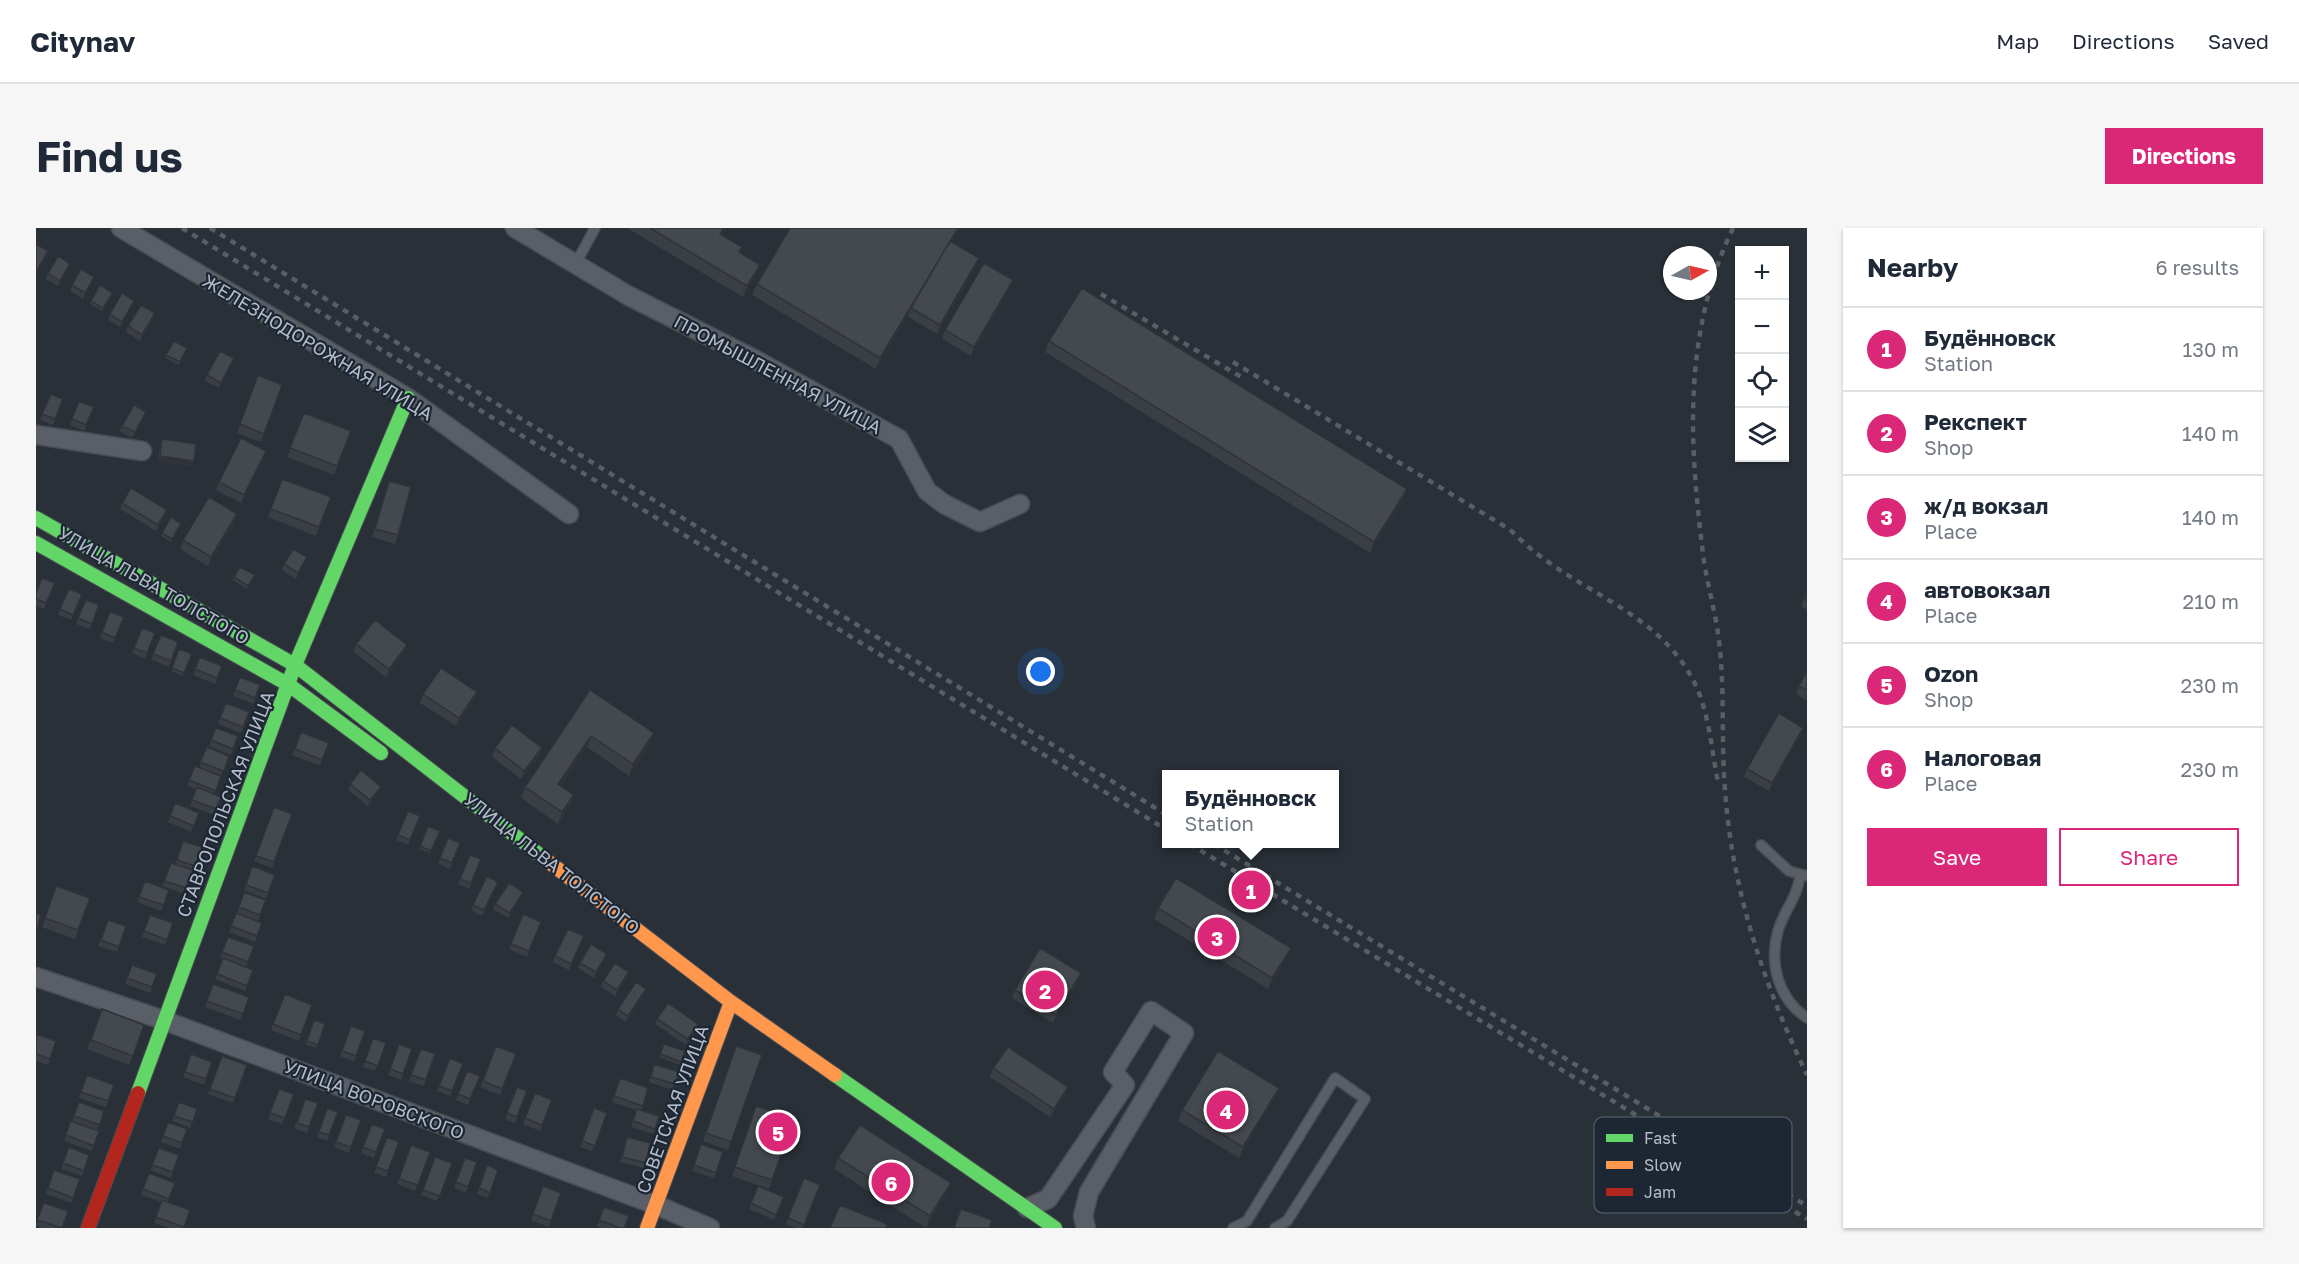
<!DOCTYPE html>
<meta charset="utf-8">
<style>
body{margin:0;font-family:"Golos Text",sans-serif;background:#f6f6f7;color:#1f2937}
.controls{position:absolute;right:18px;top:18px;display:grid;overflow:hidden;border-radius:0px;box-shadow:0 2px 4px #0004}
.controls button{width:54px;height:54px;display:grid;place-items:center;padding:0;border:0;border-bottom:2px solid #e0e1e3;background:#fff;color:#1f2937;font:30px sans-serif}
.compass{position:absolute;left:1627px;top:18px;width:54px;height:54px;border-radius:50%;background:#fff;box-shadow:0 2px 4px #0004;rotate:82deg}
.you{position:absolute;left:1005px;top:444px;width:21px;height:21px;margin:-15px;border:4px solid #fff;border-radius:50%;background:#1a73e8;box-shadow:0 0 0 9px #1a73e833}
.badge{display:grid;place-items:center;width:39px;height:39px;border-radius:50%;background:#db2777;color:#fff;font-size:20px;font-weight:700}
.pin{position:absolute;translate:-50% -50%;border:3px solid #fff;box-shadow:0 2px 6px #0006}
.popup{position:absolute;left:1126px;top:542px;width:177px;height:78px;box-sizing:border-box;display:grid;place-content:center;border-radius:0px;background:#fff;filter:drop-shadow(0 2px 4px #0005);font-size:20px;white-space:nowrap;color:#747a83}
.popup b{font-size:22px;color:#1f2937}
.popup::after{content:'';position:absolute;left:50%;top:100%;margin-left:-12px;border:12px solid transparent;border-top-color:#fff}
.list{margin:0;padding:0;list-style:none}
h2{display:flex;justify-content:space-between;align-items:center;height:78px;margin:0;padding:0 24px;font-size:26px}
h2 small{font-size:20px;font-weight:400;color:#747a83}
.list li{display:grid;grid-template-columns:39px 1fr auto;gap:18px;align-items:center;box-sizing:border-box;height:84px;padding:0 24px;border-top:2px solid #e0e1e3}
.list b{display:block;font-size:22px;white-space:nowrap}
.list p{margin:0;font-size:20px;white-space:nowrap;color:#747a83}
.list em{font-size:20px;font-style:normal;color:#747a83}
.actions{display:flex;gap:12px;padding:18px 24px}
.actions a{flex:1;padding:14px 0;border:2px solid #db2777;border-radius:0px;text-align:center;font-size:21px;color:#db2777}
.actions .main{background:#db2777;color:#fff}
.icon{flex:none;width:33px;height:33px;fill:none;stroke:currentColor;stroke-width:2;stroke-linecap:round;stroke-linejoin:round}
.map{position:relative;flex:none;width:1771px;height:1000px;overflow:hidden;border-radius:0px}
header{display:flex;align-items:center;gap:36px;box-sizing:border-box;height:84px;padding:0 30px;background:#fff;border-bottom:2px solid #e0e1e3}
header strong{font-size:28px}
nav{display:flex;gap:33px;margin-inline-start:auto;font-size:21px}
.intro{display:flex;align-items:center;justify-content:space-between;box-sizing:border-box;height:144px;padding:0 36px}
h1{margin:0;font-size:42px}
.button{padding:15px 27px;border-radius:0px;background:#db2777;color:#fff;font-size:21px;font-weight:700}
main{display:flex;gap:36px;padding:0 36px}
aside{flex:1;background:#fff;border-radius:0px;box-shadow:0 2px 4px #0004}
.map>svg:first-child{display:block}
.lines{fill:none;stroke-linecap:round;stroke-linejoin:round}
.lane-casing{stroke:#484c53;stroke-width:12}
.street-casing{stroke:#484c53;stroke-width:21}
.fast-casing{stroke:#484c53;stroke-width:16}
.slow-casing{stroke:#484c53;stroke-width:16}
.jam-casing{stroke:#484c53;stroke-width:16}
.lane{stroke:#5a5e66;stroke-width:9}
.street{stroke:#5a5e66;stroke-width:18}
.fast{stroke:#63d668;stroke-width:14}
.slow{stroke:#ff974d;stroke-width:14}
.jam{stroke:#b3261e;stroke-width:14}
.rail{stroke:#595d64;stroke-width:4.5;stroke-dasharray:6 6;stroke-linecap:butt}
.wall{fill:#3a3f45}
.shaded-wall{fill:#303338}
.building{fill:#444950;stroke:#303338;stroke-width:1.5}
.labels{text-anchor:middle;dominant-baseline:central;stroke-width:4.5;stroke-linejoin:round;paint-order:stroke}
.street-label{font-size:18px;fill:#b4bcc9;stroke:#1d2633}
.key{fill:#1d2633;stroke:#4a5360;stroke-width:1.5}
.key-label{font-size:16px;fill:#b4bcc9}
</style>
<header>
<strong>Citynav</strong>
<nav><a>Map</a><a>Directions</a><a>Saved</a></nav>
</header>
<div class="intro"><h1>Find us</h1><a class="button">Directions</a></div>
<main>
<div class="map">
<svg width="1771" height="1000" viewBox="0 0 1771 1000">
<rect width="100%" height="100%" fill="#2a3038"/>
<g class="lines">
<defs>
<path id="lane" d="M 539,37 L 559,0
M 1725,617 L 1753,643 L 1771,648
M 1764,647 C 1762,669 1748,682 1742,703 C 1733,735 1742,771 1771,790
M 1197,1000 L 1211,993 L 1299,850 L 1329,871 L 1251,993 L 1239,1000"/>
<path id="street" d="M 85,0 L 372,170 L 533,286
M 479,0 L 593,68 L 716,130 L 863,211 L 891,263 L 908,276 L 944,294 L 984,276
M 0,207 L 106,223
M 0,749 L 127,792 L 620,977 L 674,1000
M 991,980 L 1012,971 L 1089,857 L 1077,844 L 1115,783 L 1148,805 L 1053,964 L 1047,988 L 1050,1000"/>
<path id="fast" d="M 0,290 L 259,437 L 509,631
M 0,315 L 253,457 L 345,525
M 799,847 L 1019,1000
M 102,865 L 259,437 L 372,170"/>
<path id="slow" d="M 509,631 L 695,774 L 799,847
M 611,1000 L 695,774"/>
<path id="jam" d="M 52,1000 L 102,865"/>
</defs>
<use href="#lane" class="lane-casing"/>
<use href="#street" class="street-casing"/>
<use href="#fast" class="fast-casing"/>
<use href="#slow" class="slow-casing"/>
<use href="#jam" class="jam-casing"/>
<use href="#lane" class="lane"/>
<use href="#street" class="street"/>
<use href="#fast" class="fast"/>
<use href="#slow" class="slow"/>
<use href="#jam" class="jam"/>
<path class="rail" d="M 146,0 L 1131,602
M 174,0 L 1131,587
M 1697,0 C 1646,107 1653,218 1668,333 C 1672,360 1680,386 1683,413 C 1689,462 1685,512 1689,562 C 1696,662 1728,757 1771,847
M 1065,66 L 1207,150
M 1197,134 L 1473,301 C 1483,310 1493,320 1504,328 C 1562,372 1634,393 1663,465 C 1674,494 1676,525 1682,554
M 1154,616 L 1771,991
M 1178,616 L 1771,978"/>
</g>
<path class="wall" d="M 591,0 L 691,0 L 686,8 L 704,25 L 724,37 L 720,48 L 707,69 Z
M 916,14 L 943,30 L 940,38 L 901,106 L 872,89 L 873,86 L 840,141 L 716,67 L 721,56 Z
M 34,36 L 32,41 L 22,58 L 10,51 L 12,45 Z
M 977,52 L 974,60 L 935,128 L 906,111 L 909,102 Z
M 56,55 L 47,71 L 34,63 L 36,57 Z
M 76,68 L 66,83 L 54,76 L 55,73 Z
M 98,73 L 96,79 L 84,99 L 72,92 L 74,86 Z
M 117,91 L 104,113 L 90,104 L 92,98 Z
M 1013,113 L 1371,261 L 1367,272 L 1334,325 L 1009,124 Z
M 150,123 L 143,137 L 129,130 L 130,127 Z
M 198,130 L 183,160 L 169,153 L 171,147 Z
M 222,147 L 246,157 L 225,214 L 201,205 Z
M 15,166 L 27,171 L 17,197 L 4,192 Z
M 43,173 L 58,179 L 48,203 L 34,197 Z
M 110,184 L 96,210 L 84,203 L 86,198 Z
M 268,185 L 315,203 L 298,247 L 251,229 Z
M 126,211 L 158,233 L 156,238 L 122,234 L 124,217 Z
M 230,223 L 227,232 L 205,275 L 180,262 L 183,254 Z
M 246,251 L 295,269 L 280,308 L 232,289 Z
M 353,253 L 362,307 L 359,316 L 336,309 Z
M 86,275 L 131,282 L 129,288 L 120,303 L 84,281 Z
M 198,295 L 172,338 L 144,321 L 147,312 Z
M 144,299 L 135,314 L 125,308 L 126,305 Z
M 271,329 L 269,335 L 260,351 L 246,342 L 248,336 Z
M 219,347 L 211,361 L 197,352 L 198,349 Z
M 19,355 L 8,381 L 0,378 L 0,366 Z
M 33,361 L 46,366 L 35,392 L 22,387 Z
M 1771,364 L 1771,382 L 1765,378 Z
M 50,372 L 63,377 L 54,401 L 40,396 Z
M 74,384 L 88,389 L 77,415 L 64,410 Z
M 106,400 L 119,405 L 109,431 L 96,425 Z
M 125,407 L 142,414 L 133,439 L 115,431 Z
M 320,416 L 371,417 L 368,425 L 350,449 L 317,424 Z
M 143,421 L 156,426 L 147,448 L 135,443 Z
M 164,429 L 186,438 L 179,456 L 157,447 Z
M 1771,443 L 1771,473 L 1760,466 L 1763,458 Z
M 204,449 L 224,457 L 217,476 L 197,468 Z
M 554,462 L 618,505 L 614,517 L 593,548 L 551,519 L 525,557 L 534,578 L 522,596 L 485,570 L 489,559 Z
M 441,464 L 438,472 L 420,498 L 384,475 L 387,466 Z
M 190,475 L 213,484 L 205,505 L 182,496 Z
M 180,500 L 202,508 L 195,527 L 173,518 Z
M 1767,500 L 1764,508 L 1733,563 L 1708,549 L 1711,541 Z
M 265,504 L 293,515 L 284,538 L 256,527 Z
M 171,519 L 193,528 L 178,566 L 185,569 L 178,587 L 154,578 L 161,561 L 151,558 L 159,538 L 163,539 Z
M 459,520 L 506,520 L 503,528 L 485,551 L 456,529 Z
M 314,556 L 345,559 L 343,564 L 332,578 L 312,562 Z
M 139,575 L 163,585 L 155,604 L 132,594 Z
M 238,579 L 256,586 L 236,640 L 218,633 Z
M 372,583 L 384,588 L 372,617 L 360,612 Z
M 392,598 L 404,603 L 394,625 L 383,621 Z
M 412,610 L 424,615 L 414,641 L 402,635 Z
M 147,613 L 166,619 L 148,666 L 126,658 L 135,635 L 139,636 Z
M 434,627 L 445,631 L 433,661 L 422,656 Z
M 216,638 L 239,647 L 230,671 L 208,662 Z
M 109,653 L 133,662 L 125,683 L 101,674 Z
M 20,658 L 54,670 L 39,711 L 6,699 Z
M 460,659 L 446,688 L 435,682 L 437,677 Z
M 208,664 L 230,672 L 222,693 L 201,685 Z
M 485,670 L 472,690 L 457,681 L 459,676 Z
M 1122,680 L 1255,720 L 1250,731 L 1232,761 L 1118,691 Z
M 200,685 L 226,695 L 219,714 L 193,704 Z
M 487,686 L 505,694 L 491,729 L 473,721 Z
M 114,687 L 137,695 L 129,717 L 106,709 Z
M 72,692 L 90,698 L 81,724 L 62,718 Z
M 548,708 L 533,742 L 517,734 L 519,728 Z
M 192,709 L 218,718 L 210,739 L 217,742 L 209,763 L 179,751 L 187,731 L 184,730 Z
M 571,726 L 569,731 L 558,750 L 542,740 L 544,735 Z
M 96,737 L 121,746 L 114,765 L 89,756 Z
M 593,744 L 591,750 L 579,768 L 565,759 L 567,753 Z
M 1042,754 L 1017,795 L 976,770 L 979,762 Z
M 177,756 L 213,769 L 204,792 L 169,779 Z
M 249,766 L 276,777 L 263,813 L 235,802 Z
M 608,767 L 590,794 L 580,787 L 582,781 Z
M 66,781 L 108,797 L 93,837 L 51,821 Z
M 621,791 L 662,796 L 660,802 L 650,817 L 619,796 Z
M 278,792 L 289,796 L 281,820 L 269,816 Z
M 315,798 L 329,803 L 318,834 L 304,828 Z
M 0,806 L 20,813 L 12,837 L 0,833 Z
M 337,810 L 350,815 L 339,843 L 327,839 Z
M 363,816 L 376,821 L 365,852 L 352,847 Z
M 628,816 L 649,823 L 644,837 L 623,829 Z
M 460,818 L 480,826 L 464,867 L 444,859 Z
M 700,818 L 726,827 L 692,922 L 667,913 Z
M 385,821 L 399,826 L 388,858 L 373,853 Z
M 155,826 L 176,834 L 168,857 L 147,849 Z
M 186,828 L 211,837 L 197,875 L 172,866 Z
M 414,830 L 427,836 L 414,868 L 401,863 Z
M 618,836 L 643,844 L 637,862 L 613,854 Z
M 957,840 L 1032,859 L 1029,868 L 1014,889 L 954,849 Z
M 431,843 L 444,848 L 432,877 L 420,872 Z
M 51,847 L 72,873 L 70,879 L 43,870 Z
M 584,850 L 612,860 L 605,882 L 623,888 L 617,906 L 595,899 L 600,882 L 576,874 Z
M 481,859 L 491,863 L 479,895 L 469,891 Z
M 1243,860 L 1238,871 L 1203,930 L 1142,893 L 1146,882 Z
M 243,861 L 258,866 L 246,896 L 232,891 Z
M 499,865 L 516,872 L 504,903 L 487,896 Z
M 269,871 L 282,875 L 271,905 L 258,900 Z
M 43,874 L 68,883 L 61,903 L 36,894 Z
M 143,874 L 161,881 L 154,900 L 136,893 Z
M 720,878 L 758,891 L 733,961 L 696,948 Z
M 291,880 L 302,884 L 291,913 L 281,909 Z
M 558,880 L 571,885 L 556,923 L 544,919 Z
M 310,887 L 325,892 L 313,925 L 298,919 Z
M 34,893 L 63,903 L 56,923 L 28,913 Z
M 132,894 L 151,901 L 144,921 L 125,914 Z
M 336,896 L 349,901 L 338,930 L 325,925 Z
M 351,909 L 363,914 L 350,949 L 338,945 Z
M 591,909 L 610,935 L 607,940 L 584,934 Z
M 665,916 L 687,924 L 678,950 L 656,943 Z
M 375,917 L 394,924 L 379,963 L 361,956 Z
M 33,919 L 53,927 L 46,948 L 25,941 Z
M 123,920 L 143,927 L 135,950 L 114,942 Z
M 399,929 L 416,935 L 401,973 L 385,967 Z
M 429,930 L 441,934 L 430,965 L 418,960 Z
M 802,930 L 915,955 L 911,966 L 890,1000 L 798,941 Z
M 451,937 L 462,942 L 452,970 L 441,966 Z
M 18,942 L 44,951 L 35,975 L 10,966 Z
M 113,945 L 139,955 L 132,974 L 154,982 L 147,1000 L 132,1000 L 118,995 L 125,974 L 105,967 Z
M 768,950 L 784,957 L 767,1000 L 760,1000 L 750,996 Z
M 507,958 L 525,965 L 513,999 L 495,992 Z
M 722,958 L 748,969 L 738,992 L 713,981 Z
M 8,975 L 26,1000 L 5,1000 L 0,998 Z
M 568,979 L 588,1000 L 566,1000 L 561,998 Z"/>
<path class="shaded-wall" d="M 688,0 L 691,0 L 680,18 L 684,6 Z
M 922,0 L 924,0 L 876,81 L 875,80 L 873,86 L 840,141 L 844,130 Z
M 12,23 L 10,29 L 0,46 L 0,44 Z
M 943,30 L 940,38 L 901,106 L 904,97 Z
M 34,36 L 32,41 L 22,58 L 24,53 Z
M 724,37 L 720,48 L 707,69 L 711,58 Z
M 58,49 L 56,55 L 47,71 L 49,65 Z
M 977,52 L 974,60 L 935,128 L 938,119 Z
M 98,73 L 96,79 L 84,99 L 86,94 Z
M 119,85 L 117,91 L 104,113 L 106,107 Z
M 110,184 L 108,189 L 96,210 L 99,204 Z
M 230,223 L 227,232 L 205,275 L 208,267 Z
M 124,228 L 158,233 L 156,238 L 122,234 Z
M 1371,261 L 1367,272 L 1334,325 L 1338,314 Z
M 131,282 L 129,288 L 120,303 L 122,297 Z
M 201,286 L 198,295 L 172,338 L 175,329 Z
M 271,329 L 269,335 L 260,351 L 262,345 Z
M 371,417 L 368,425 L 350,449 L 353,441 Z
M 441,464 L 438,472 L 420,498 L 423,490 Z
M 1767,500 L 1764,508 L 1733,563 L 1736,555 Z
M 618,505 L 614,517 L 593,548 L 597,536 Z
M 555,508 L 551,519 L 518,567 L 522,556 Z
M 506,520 L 503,528 L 485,551 L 488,543 Z
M 345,559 L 343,564 L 332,578 L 334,572 Z
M 538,567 L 534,578 L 522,596 L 526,584 Z
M 487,664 L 485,670 L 472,690 L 474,685 Z
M 1255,720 L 1250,731 L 1232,761 L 1236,750 Z
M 571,726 L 569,731 L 558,750 L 560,744 Z
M 593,744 L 591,750 L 579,768 L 581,762 Z
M 1045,745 L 1042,754 L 1017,795 L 1020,787 Z
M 610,761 L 608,767 L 590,794 L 592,788 Z
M 662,796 L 660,802 L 650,817 L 652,811 Z
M 1032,859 L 1029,868 L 1014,889 L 1018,881 Z
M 1243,860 L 1238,871 L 1203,930 L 1207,919 Z
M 915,955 L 911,966 L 890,1000 L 894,988 Z"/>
<path class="building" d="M 614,0 L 688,0 L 684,6 L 706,19 L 703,24 L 724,37 L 711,58 Z
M 754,0 L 922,0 L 844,130 L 721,56 Z
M 914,13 L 943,30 L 904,97 L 875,80 Z
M 0,16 L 12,23 L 0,44 Z
M 22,28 L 34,36 L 24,53 L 12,45 Z
M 948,35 L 977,52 L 938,119 L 909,102 Z
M 45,41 L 58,49 L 49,65 L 36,57 Z
M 64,57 L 77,65 L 67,80 L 55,73 Z
M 1046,60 L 1371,261 L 1338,314 L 1013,113 Z
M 86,65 L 98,73 L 86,94 L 74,86 Z
M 105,77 L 119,85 L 106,107 L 92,98 Z
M 138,113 L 151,120 L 144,134 L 130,127 Z
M 184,123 L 198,130 L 185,155 L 171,147 Z
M 222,147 L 246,157 L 228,206 L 204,196 Z
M 15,166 L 27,171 L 19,191 L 6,186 Z
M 43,173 L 58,179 L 50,197 L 36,191 Z
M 98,177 L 110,184 L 99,204 L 86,198 Z
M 268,185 L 315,203 L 301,238 L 254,220 Z
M 205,210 L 230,223 L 208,267 L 183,254 Z
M 126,211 L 160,216 L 158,233 L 124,228 Z
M 246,251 L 295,269 L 283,299 L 235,281 Z
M 353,253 L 375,259 L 362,307 L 339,301 Z
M 95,260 L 131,282 L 122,297 L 86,275 Z
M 173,269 L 201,286 L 175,329 L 147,312 Z
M 135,289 L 145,296 L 136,311 L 126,305 Z
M 257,321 L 271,329 L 262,345 L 248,336 Z
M 204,339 L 219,347 L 212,358 L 198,349 Z
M 6,350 L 19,355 L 10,375 L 0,371 L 0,366 Z
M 33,361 L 46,366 L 37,387 L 24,381 Z
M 1771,364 L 1771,372 L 1768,370 Z
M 50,372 L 63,377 L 56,396 L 42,390 Z
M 74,384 L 88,389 L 79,410 L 66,404 Z
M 339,392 L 371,417 L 353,441 L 320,416 Z
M 106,400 L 119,405 L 111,425 L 98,420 Z
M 125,407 L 142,414 L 135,433 L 117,426 Z
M 143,421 L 156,426 L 148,445 L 136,440 Z
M 164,429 L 186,438 L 181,450 L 159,441 Z
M 405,440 L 441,464 L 423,490 L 387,466 Z
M 1771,443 L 1771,462 L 1763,458 Z
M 204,449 L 224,457 L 219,470 L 199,462 Z
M 554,462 L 618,505 L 597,536 L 555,508 L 522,556 L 538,567 L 526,584 L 489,559 Z
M 190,475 L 213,484 L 207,499 L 184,490 Z
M 1743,485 L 1767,500 L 1736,555 L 1711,541 Z
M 476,497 L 506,520 L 488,543 L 459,520 Z
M 180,500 L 202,508 L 197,521 L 175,512 Z
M 265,504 L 293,515 L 286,532 L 259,521 Z
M 171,519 L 193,528 L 188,543 L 164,534 Z
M 159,538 L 185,548 L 180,563 L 153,552 Z
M 325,542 L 345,559 L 334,572 L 314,556 Z
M 161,559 L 185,569 L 180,581 L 156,572 Z
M 139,575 L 163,585 L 158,598 L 134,588 Z
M 238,579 L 256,586 L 238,634 L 220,628 Z
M 372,583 L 384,588 L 374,612 L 362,607 Z
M 392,598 L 404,603 L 395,623 L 384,618 Z
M 412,610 L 424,615 L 416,635 L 404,630 Z
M 147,613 L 166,619 L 159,638 L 141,632 Z
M 434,627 L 445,631 L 435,655 L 424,651 Z
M 135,635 L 157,642 L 150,660 L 128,653 Z
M 216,638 L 239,647 L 232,665 L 210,657 Z
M 451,648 L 462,654 L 448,682 L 437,677 Z
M 1140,650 L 1255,720 L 1236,750 L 1122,680 Z
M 109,653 L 133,662 L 128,677 L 103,669 Z
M 473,655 L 487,664 L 474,685 L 459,676 Z
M 20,658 L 54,670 L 42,702 L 9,690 Z
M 208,664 L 230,672 L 224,687 L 203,679 Z
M 0,685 L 5,687 L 0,705 Z
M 200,685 L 226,695 L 221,708 L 195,698 Z
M 487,686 L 505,694 L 493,723 L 475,716 Z
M 114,687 L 137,695 L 131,712 L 108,703 Z
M 72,692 L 90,698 L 83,719 L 65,712 Z
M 532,701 L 548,708 L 535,736 L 519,728 Z
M 192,709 L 218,718 L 212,734 L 186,724 Z
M 555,716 L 571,726 L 560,744 L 544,735 Z
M 1004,720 L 1045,745 L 1020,787 L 979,762 Z
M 187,730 L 217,742 L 211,758 L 181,746 Z
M 579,735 L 593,744 L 581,762 L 567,753 Z
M 96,737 L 121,746 L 116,759 L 91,750 Z
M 600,754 L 610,761 L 592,788 L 582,781 Z
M 177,756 L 213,769 L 207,786 L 171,773 Z
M 249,766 L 276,777 L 265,807 L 237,796 Z
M 632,775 L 662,796 L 652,811 L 621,791 Z
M 66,781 L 108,797 L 97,828 L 55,812 Z
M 278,792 L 289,796 L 282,817 L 271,813 Z
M 315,798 L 329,803 L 320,828 L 306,823 Z
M 0,806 L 20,813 L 14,831 L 0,826 Z
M 337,810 L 350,815 L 342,838 L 329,833 Z
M 363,816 L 376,821 L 367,846 L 354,841 Z
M 628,816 L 649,823 L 645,834 L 624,826 Z
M 460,818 L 480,826 L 466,861 L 447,853 Z
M 700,818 L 726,827 L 695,914 L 670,905 Z
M 972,819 L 1032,859 L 1018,881 L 957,840 Z
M 385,821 L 399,826 L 390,852 L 375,847 Z
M 1182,823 L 1243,860 L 1207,919 L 1146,882 Z
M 155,826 L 176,834 L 170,851 L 149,844 Z
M 186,828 L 211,837 L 199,870 L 174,861 Z
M 414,830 L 427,836 L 416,863 L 403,858 Z
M 618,836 L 643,844 L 639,856 L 615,849 Z
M 431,843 L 444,848 L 434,871 L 422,866 Z
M 51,847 L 78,857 L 72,873 L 45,864 Z
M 584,850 L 612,860 L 607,878 L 578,868 Z
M 481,859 L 491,863 L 481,889 L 471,885 Z
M 243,861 L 258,866 L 249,890 L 234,885 Z
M 499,865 L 516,872 L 506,897 L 489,890 Z
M 269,871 L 282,875 L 273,899 L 261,895 Z
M 43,874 L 68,883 L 64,897 L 38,888 Z
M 143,874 L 161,881 L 157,894 L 138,888 Z
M 720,878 L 758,891 L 736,952 L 699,939 Z
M 291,880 L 302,884 L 293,907 L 283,904 Z
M 558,880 L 571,885 L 559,918 L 546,913 Z
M 601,881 L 623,888 L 619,901 L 597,893 Z
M 310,887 L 325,892 L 315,919 L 300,914 Z
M 34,893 L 63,903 L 58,918 L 30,907 Z
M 132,894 L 151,901 L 146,915 L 127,908 Z
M 336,896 L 349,901 L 340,924 L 327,919 Z
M 824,897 L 915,955 L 894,988 L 802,930 Z
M 351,909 L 363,914 L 352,943 L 340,939 Z
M 591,909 L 614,915 L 610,935 L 586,929 Z
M 665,916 L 687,924 L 680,945 L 658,937 Z
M 375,917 L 394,924 L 382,957 L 363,951 Z
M 33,919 L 53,927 L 48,943 L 27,935 Z
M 123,920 L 143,927 L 137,944 L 116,937 Z
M 399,929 L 416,935 L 404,968 L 387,962 Z
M 429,930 L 441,934 L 432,959 L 420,954 Z
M 451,937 L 462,942 L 454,965 L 443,960 Z
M 18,942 L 44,951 L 37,970 L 12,960 Z
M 113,945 L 139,955 L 133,971 L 107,961 Z
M 768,950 L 784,957 L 768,997 L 752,990 Z
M 507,958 L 525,965 L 515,993 L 497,986 Z
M 722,958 L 748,969 L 740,987 L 715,975 Z
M 126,972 L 154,982 L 148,999 L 120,989 Z
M 8,975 L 32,983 L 26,1000 L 1,992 Z
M 804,977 L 851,996 L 850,1000 L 794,1000 Z
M 568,979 L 593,988 L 588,1000 L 584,1000 L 563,992 Z
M 925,981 L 956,992 L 953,1000 L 918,1000 Z"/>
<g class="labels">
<g class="street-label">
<text transform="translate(282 119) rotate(31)">ЖЕЛЕЗНОДОРОЖНАЯ УЛИЦА</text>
<text transform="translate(742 146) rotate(28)">ПРОМЫШЛЕННАЯ УЛИЦА</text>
<text transform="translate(118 357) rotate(30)">УЛИЦА ЛЬВА ТОЛСТОГО</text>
<text transform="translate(189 576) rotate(-69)">СТАВРОПОЛЬСКАЯ УЛИЦА</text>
<text transform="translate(516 635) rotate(38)">УЛИЦА ЛЬВА ТОЛСТОГО</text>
<text transform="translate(338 871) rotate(21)">УЛИЦА ВОРОВСКОГО</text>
<text transform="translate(636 881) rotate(-70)">СОВЕТСКАЯ УЛИЦА</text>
</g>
</g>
<rect x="1558" y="889" width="198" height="96" rx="9" class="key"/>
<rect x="1570" y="906" width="27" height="8" fill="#63d668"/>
<rect x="1570" y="933" width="27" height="8" fill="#ff974d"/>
<rect x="1570" y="960" width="27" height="8" fill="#b3261e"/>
<g class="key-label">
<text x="1608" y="916">Fast</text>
<text x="1608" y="943">Slow</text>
<text x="1608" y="970">Jam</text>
</g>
</svg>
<div class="controls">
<button>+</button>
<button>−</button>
<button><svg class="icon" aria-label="locate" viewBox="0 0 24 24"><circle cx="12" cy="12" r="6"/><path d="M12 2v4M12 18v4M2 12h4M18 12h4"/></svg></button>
<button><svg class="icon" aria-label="layers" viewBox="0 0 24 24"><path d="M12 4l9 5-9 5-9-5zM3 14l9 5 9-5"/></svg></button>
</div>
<svg class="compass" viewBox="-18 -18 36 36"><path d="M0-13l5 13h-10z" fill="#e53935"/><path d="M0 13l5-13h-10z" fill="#747a83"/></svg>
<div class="you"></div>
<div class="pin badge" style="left:1215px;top:662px">1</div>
<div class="popup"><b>Будённовск</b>Station</div>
<div class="pin badge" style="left:1009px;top:762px">2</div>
<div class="pin badge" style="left:1181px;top:709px">3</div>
<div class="pin badge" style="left:1190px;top:882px">4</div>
<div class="pin badge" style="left:742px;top:904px">5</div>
<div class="pin badge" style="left:855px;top:954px">6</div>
</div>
<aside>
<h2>Nearby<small>6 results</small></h2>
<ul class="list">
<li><span class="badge">1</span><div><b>Будённовск</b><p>Station</p></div><em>130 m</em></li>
<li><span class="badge">2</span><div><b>Рекспект</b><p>Shop</p></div><em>140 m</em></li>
<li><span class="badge">3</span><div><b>ж/д вокзал</b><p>Place</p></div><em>140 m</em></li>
<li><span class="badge">4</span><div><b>автовокзал</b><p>Place</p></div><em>210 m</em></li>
<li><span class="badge">5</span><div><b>Ozon</b><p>Shop</p></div><em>230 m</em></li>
<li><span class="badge">6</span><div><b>Налоговая</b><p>Place</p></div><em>230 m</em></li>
</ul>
<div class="actions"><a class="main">Save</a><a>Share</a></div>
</aside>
</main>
